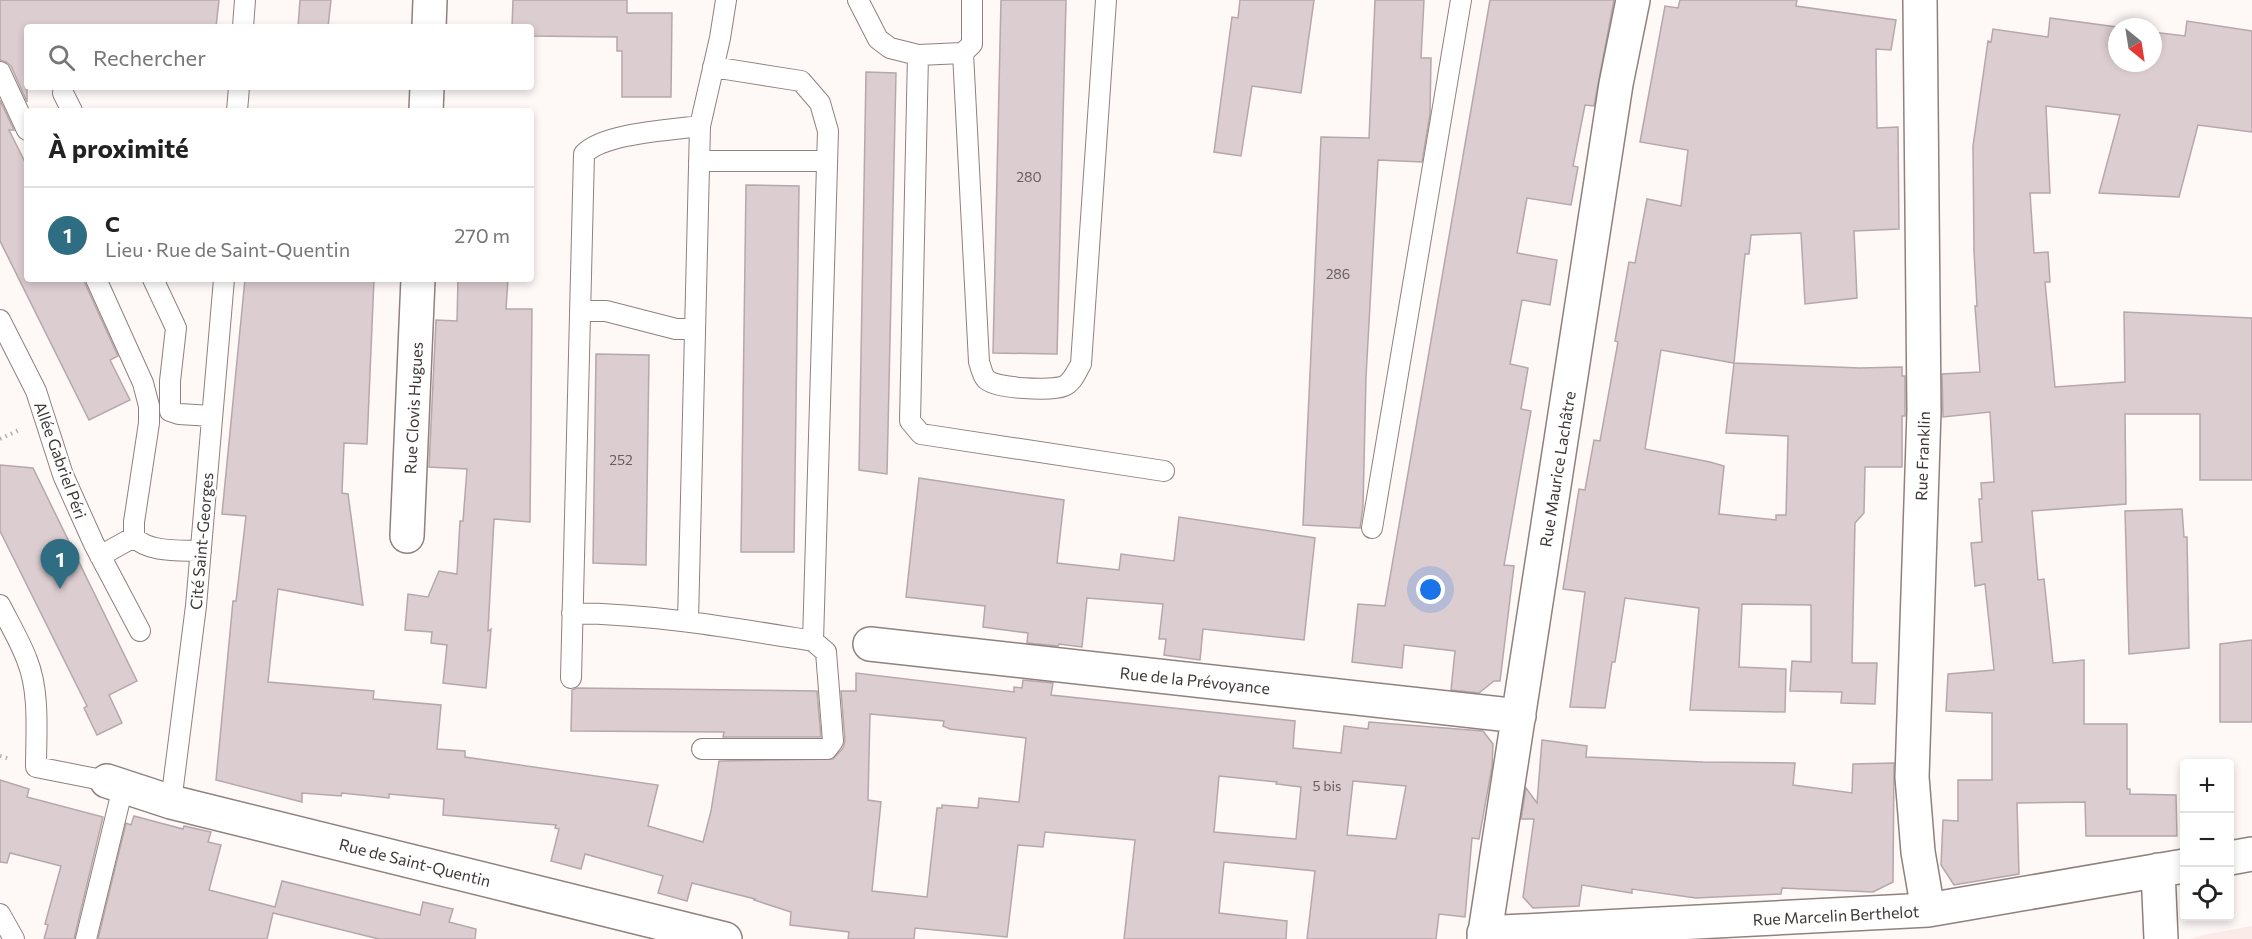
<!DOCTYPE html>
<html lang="fr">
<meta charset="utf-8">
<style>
body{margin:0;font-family:Commissioner,sans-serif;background:#f2f2f2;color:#222}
.controls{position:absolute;right:18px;bottom:18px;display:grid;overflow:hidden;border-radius:6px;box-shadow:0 3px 9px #0003}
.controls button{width:54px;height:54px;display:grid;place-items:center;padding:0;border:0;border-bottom:2px solid #e0e0e0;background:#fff;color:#222;font:30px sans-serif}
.compass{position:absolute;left:2108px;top:18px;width:54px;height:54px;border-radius:50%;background:#fff;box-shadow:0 3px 9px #0003;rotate:150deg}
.you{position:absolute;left:1431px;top:590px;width:21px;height:21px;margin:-15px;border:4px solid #fff;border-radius:50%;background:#1a73e8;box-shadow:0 0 0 9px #1a73e833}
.badge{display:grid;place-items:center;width:39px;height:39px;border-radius:50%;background:#2f6d83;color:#fff;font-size:20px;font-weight:700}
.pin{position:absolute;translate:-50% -50px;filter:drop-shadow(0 2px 3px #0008)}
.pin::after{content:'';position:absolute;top:32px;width:21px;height:18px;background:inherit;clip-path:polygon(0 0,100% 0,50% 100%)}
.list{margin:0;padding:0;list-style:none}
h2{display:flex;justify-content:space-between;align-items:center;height:78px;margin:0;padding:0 24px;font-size:26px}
h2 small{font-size:20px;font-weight:400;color:#767676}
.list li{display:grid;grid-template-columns:39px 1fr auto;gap:18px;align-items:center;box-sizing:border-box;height:96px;padding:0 24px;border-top:2px solid #e0e0e0}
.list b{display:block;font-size:22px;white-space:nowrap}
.list p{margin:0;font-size:20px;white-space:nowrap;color:#767676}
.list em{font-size:20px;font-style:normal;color:#767676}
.icon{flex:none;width:33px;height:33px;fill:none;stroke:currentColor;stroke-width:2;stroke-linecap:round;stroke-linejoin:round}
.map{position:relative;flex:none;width:2252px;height:939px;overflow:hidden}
.search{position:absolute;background:#fff;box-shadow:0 3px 9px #0003;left:24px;top:24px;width:510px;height:66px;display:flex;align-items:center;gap:15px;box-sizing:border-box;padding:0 21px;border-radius:6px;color:#767676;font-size:22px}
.panel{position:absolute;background:#fff;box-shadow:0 3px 9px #0003;left:24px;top:108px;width:510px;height:174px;border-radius:6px}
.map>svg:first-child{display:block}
.built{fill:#faebe8}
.building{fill:#dccdd1;stroke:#b6a7ac;stroke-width:1.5;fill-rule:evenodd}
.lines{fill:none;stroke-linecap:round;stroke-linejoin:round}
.service-casing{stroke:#8f817e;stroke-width:22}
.minor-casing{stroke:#8f817e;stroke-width:36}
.path{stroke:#b3adab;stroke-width:4;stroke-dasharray:1.5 4.5;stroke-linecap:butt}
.service{stroke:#fff;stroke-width:20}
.minor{stroke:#fff;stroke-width:33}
.labels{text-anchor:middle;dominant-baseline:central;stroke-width:4.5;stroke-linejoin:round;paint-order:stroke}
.number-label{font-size:14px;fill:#665d5d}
.street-label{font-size:16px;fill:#3e3836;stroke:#fff}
</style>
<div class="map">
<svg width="2252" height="939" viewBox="0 0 2252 939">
<rect width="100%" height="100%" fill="#fef8f6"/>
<path class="built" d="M 2252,926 L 2252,939 L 2191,939 L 2203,935 Z"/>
<path class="building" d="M 0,0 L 219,0 L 216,27 L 27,27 L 27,102 L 11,66 L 6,62 L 0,60 Z
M 300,0 L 331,0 L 328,27 L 298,27 Z
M 513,0 L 627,0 L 627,13 L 672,13 L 671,97 L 622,97 L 622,51 L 617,51 L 617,37 L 531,36 L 531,27 L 512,27 Z
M 1001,0 L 1066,0 L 1057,354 L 993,353 Z
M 1240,0 L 1314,0 L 1301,93 L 1252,86 L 1241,156 L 1214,152 L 1232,17 L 1238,18 Z
M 1375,0 L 1424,0 L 1421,58 L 1431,58 L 1430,114 L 1422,162 L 1378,160 L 1366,377 L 1363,507 L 1360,528 L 1303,525 L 1321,137 L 1369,138 Z
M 1490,0 L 1614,0 L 1594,106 L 1585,105 L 1573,166 L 1578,167 L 1571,205 L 1527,198 L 1517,253 L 1557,260 L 1550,305 L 1522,300 L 1510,364 L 1528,368 L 1521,409 L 1531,411 L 1504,565 L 1514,566 L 1500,681 L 1494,681 L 1479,693 L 1451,690 L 1455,651 L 1404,645 L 1402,668 L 1352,662 L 1358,604 L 1385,606 Z
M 1680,0 L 1797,0 L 1796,6 L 1896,20 L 1891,50 L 1876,49 L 1877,128 L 1898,127 L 1899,229 L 1854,231 L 1857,298 L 1805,304 L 1801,233 L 1751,235 L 1749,254 L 1745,254 L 1734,363 L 1661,350 L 1645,449 L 1710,462 L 1724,466 L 1719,514 L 1776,520 L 1776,515 L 1786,515 L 1788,436 L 1726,433 L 1734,363 L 1860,368 L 1902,367 L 1902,376 L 1905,376 L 1905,416 L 1902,416 L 1902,467 L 1865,467 L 1864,513 L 1855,523 L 1852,663 L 1877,663 L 1875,704 L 1841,703 L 1842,692 L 1790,691 L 1792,661 L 1811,662 L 1811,605 L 1742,604 L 1739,667 L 1786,669 L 1785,712 L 1690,710 L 1699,608 L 1625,598 L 1615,662 L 1612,662 L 1605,708 L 1570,707 L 1585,592 L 1563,589 L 1579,489 L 1585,490 L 1594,440 L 1600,441 L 1618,342 L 1615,341 L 1629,262 L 1635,263 L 1647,199 L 1681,206 L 1688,150 L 1640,142 L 1665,6 L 1678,8 Z
M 2050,18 L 2117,27 L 2117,63 L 2153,63 L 2153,32 L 2185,36 L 2187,21 L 2252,31 L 2252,132 L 2198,125 L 2179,197 L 2099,193 L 2120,115 L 2046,106 L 2050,193 L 2030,193 L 2034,253 L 2048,252 L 2050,282 L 2045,282 L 2055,387 L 2125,382 L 2124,312 L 2252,318 L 2252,480 L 2200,480 L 2200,414 L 2125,414 L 2126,504 L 2032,511 L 2038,580 L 2044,579 L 2053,663 L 2084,660 L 2084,724 L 2127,724 L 2127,789 L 2130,789 L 2130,794 L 2176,795 L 2177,836 L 2086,836 L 2085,802 L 2017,803 L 2019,874 L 1954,885 L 1941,865 L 1943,820 L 1958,821 L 1958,780 L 1992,780 L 1992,713 L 1946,711 L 1948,674 L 1994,670 L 1985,584 L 1975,586 L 1971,543 L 1982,542 L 1979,499 L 1982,499 L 1981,483 L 1994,482 L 1990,412 L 1943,417 L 1942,374 L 1980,372 L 1975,306 L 1977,306 L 1974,251 L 1973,146 L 1988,41 L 1991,42 L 1993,29 L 2048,37 Z
M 866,72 L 896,73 L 887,474 L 859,470 Z
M 0,100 L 14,130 L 9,130 L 27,166 L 27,279 L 83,279 L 118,356 L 110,360 L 130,400 L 89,420 L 0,241 Z
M 746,185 L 799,186 L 794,552 L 741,552 Z
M 245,279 L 374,279 L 367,444 L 344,443 L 342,493 L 348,494 L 363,605 L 278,589 L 268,682 L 374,691 L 373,699 L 441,705 L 437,749 L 465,751 L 465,757 L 658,785 L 648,826 L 703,842 L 711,811 L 719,761 L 833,759 L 843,748 L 845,741 L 841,691 L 856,691 L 856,673 L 1014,692 L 1014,687 L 1022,688 L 1023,680 L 1053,683 L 1051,695 L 1295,721 L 1293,748 L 1341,753 L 1344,726 L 1368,729 L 1369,722 L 1483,731 L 1493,744 L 1492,767 L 1479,839 L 1472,838 L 1465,917 L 1439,914 L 1436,939 L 1307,939 L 1315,871 L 1224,862 L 1219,913 L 1287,921 L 1286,939 L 1124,939 L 1135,840 L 1045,832 L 1043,847 L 1018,845 L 1007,937 L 915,928 L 914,939 L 848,939 L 849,932 L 790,925 L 791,912 L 754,900 L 755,899 L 692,883 L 687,901 L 658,893 L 663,876 L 585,854 L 581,869 L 551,861 L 559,829 L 555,828 L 556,825 L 443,815 L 444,799 L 389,794 L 389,798 L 342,793 L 341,796 L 302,793 L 302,802 L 216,780 L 233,601 L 236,601 L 246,516 L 222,514 ZM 870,714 L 944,721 L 943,726 L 950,729 L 1026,738 L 1019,802 L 979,798 L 978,808 L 942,805 L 942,808 L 937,808 L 927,897 L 872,891 L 881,802 L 868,800 ZM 1219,776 L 1277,782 L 1276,784 L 1301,787 L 1296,839 L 1214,832 ZM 1353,781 L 1406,786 L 1396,839 L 1347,835 Z
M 458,279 L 508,279 L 506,309 L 532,309 L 530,522 L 494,519 L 488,631 L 491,629 L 486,688 L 443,683 L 447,645 L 431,643 L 432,632 L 405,630 L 408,594 L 428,597 L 439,571 L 457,574 L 460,521 L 463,521 L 467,469 L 429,467 L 436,320 L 457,321 Z
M 596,354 L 649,355 L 646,565 L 593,563 Z
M 0,465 L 33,468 L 137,681 L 109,695 L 122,723 L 97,735 L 84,708 L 87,706 L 0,531 Z
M 919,478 L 1064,500 L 1057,563 L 1119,570 L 1121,554 L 1174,561 L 1179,517 L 1315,538 L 1304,640 L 1203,629 L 1200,660 L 1164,655 L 1166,639 L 1159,639 L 1163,604 L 1087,598 L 1082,647 L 1059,644 L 1058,646 L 1027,643 L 1028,633 L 983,627 L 985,606 L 906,597 Z
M 2182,509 L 2184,537 L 2187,537 L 2189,648 L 2129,654 L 2125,511 Z
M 2252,640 L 2252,722 L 2220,722 L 2220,644 Z
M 577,688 L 817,691 L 821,737 L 723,737 L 724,732 L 571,731 L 572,690 Z
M 1542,740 L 1587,746 L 1586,757 L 1703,762 L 1795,763 L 1793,785 L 1852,793 L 1853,764 L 1894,763 L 1893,882 L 1873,892 L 1782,888 L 1781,894 L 1696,898 L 1632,889 L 1632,893 L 1582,885 L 1579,906 L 1533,908 L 1523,897 L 1534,819 L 1521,819 L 1526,788 L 1537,803 Z
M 0,780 L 29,789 L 27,797 L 103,817 L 74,939 L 44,939 L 48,925 L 45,924 L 61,866 L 10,853 L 7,863 L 0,862 Z
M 134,816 L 183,829 L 184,826 L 211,832 L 208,842 L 221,845 L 209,890 L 275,907 L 282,881 L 420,915 L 423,902 L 453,909 L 449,922 L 476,929 L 475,939 L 379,939 L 273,913 L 267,939 L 98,939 L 126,823 L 131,825 Z"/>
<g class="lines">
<defs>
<path id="service" d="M 858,0 L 878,39 L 890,48 L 918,55 L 910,421 L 921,434 L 1164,471
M 243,27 L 245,0
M 963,53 L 979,362 C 981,367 982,375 986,379 C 994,389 1053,391 1064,386 C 1073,382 1076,372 1081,364 L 1106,0
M 918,55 L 963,53 L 972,44 L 972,0
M 713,67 L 801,81 L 820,103 L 828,131 L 813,641
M 0,72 L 27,130
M 63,93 L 72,111
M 237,111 L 239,87
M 699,161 L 827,161
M 96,279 L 143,383 L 149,406 L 149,423 L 134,522 L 134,537 C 149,553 180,550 201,551
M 153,279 L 176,328 L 170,381 L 170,411 L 179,414 L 212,416
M 580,311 L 606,311 L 676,329 L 695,329
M 0,320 L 36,391 L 63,475 L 94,544 L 140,631
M 1372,528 L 1461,0
M 100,556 L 134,537
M 0,605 C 9,623 20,641 27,660 C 40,692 36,733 36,767 L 107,781
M 572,613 C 653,614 733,628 813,641 L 826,652 L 833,741 L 827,749 L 702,749
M 688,621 L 700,126 L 720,38 L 726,0
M 571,678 L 584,154 C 603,133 671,130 700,126
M 171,802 L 196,606 L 224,279
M 0,914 L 14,939
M 86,939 L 123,787"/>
<path id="minor" d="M 1920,0 L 1924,411 L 1912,777 L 1918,852 L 1928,910
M 429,27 L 430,0
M 426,111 L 427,87
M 407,536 L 418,279
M 870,644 L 1519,716
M 107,781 L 171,802 L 725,939
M 2230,858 L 2252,854
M 2158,870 L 2161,939
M 1484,933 L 1928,910 L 2184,866
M 1484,939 L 1616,84 L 1633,0"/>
</defs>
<use href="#service" class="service-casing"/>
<use href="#minor" class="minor-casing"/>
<path class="path" d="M 0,439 L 21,429
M 0,756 L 10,759"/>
<use href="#service" class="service"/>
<use href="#minor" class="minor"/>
</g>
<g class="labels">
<g class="number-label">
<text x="1029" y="176">280</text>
<text x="1338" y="273">286</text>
<text x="621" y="459">252</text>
<text x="1327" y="785">5 bis</text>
</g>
<g class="street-label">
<text transform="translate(413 408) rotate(-87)">Rue Clovis Hugues</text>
<text transform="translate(1922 456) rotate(-88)">Rue Franklin</text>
<text transform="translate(61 460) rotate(70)">Allée Gabriel Péri</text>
<text transform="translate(1557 469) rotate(-81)">Rue Maurice Lachâtre</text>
<text transform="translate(201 541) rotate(-85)">Cité Saint-Georges</text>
<text transform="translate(1195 680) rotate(6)">Rue de la Prévoyance</text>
<text transform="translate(415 862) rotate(14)">Rue de Saint-Quentin</text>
<text transform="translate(1836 915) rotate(-3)">Rue Marcelin Berthelot</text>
</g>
</g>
</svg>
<div class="controls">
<button>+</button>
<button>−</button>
<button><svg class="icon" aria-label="locate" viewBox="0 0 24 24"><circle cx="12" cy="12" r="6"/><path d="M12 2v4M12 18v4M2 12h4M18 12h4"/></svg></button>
</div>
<svg class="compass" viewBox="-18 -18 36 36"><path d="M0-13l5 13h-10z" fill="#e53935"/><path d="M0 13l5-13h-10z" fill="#767676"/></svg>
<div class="you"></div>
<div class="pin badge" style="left:60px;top:589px">1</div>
<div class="search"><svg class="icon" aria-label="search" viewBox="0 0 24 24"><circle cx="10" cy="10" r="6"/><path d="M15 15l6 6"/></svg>Rechercher</div>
<section class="panel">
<h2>À proximité<small></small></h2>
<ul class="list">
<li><span class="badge">1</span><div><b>C</b><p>Lieu · Rue de Saint-Quentin</p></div><em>270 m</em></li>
</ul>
</section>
</div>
